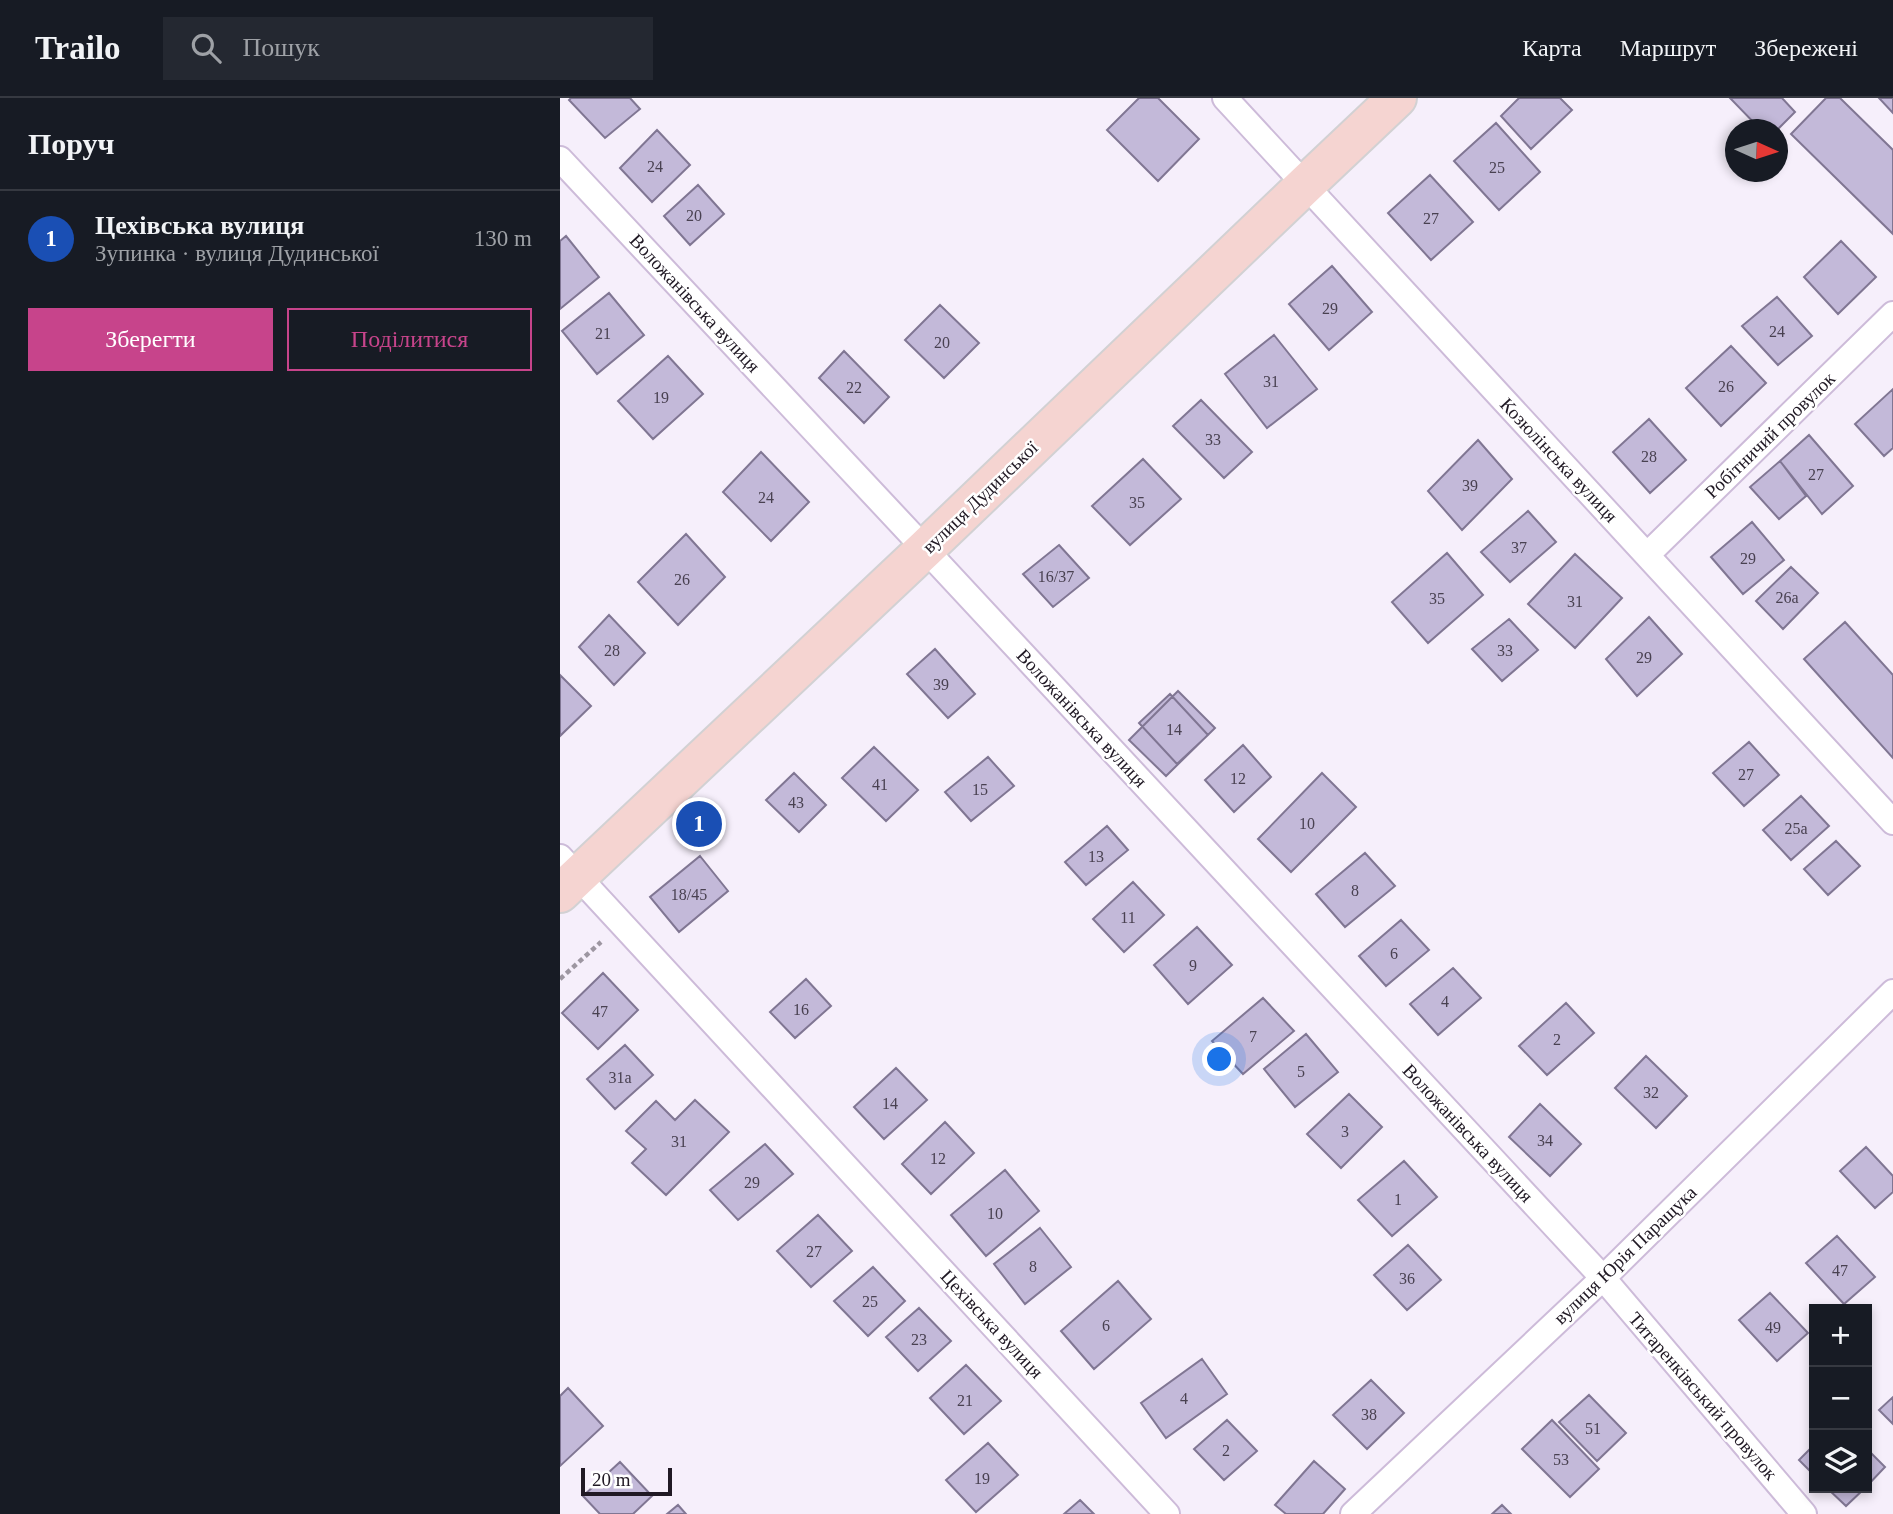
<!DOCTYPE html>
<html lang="uk">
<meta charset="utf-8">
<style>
body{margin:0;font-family:"Times New Roman",serif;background:#242831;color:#f1f3f6}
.controls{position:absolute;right:21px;bottom:21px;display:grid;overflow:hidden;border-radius:0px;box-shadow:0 4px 10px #0003}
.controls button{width:63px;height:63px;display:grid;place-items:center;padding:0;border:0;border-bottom:2px solid #363941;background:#171b24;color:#f1f3f6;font:35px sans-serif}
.compass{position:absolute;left:1165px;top:21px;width:63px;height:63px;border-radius:50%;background:#171b24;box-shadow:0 4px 10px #0003;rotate:93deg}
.scale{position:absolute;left:21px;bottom:18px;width:91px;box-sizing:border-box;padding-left:7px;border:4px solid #201924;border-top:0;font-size:19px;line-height:24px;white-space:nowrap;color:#201924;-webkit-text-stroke:5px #fff;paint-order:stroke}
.you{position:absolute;left:660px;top:962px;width:24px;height:24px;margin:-18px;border:5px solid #fff;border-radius:50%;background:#1a73e8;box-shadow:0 0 0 10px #1a73e833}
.badge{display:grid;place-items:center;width:46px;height:46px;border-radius:50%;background:#c7448b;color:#fff;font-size:23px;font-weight:700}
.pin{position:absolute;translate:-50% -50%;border:4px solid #fff;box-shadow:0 2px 7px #0006}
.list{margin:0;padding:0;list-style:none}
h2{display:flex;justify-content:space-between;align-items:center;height:91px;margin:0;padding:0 28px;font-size:30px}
h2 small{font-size:23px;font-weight:400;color:#9ea1a6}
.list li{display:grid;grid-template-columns:46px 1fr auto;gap:21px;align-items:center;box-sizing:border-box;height:98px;padding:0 28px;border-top:2px solid #363941}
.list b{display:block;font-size:26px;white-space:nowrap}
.list p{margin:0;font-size:23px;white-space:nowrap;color:#9ea1a6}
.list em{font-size:23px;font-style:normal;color:#9ea1a6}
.actions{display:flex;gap:14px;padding:21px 28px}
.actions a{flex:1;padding:16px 0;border:2px solid #c7448b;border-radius:0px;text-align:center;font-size:24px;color:#c7448b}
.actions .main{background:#c7448b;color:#fff}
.icon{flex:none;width:38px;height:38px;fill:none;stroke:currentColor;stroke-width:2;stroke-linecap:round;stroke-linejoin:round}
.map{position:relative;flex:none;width:1333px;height:1416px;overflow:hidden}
header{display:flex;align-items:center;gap:42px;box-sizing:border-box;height:98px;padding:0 35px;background:#171b24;border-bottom:2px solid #363941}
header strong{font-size:33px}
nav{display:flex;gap:38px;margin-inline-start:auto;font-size:24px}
.search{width:490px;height:63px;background:#242831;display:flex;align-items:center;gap:18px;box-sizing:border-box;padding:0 24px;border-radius:0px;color:#9ea1a6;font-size:26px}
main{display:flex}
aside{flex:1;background:#171b24}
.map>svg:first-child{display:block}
.building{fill:#c3b9d9;stroke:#807693;stroke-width:2}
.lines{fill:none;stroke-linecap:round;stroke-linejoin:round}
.street-casing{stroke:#cdbbd9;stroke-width:28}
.primary-casing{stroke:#d2d1d3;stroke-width:42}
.path{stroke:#9d96a1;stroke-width:4.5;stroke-dasharray:5 3.5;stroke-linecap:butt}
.street{stroke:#fff;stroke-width:24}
.primary{stroke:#f5d4d1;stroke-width:38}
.labels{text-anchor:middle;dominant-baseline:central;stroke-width:5;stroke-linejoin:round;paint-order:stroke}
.number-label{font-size:16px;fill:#494151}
.street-label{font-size:19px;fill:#201924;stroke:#fff}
</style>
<header>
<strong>Trailo</strong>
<div class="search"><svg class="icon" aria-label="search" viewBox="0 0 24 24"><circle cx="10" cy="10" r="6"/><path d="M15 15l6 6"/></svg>Пошук</div>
<nav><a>Карта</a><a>Маршрут</a><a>Збережені</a></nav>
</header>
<main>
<aside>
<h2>Поруч<small></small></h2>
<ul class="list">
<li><span class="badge" style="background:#1a4fb4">1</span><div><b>Цехівська вулиця</b><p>Зупинка · вулиця Дудинської</p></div><em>130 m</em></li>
</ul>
<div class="actions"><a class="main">Зберегти</a><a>Поділитися</a></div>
</aside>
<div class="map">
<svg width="1333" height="1416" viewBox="0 0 1333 1416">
<rect width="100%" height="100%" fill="#f6effb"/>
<path class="building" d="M 11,0 L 70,0 L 80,11 L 45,40 L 9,2 Z
M 579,0 L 598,0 L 639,41 L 598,83 L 547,32 Z
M 959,0 L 1000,0 L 1012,12 L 971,51 L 941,18 Z
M 1170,0 L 1222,0 L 1235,14 L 1217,32 L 1201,32 Z
M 1266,0 L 1280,0 L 1333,52 L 1333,136 L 1231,36 Z
M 1319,0 L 1333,0 L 1333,15 Z
M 936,25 L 980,74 L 939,112 L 894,63 Z
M 97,32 L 130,67 L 92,104 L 60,70 Z
M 870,77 L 913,124 L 871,162 L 828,115 Z
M 138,87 L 164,116 L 130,147 L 104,118 Z
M 6,138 L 39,179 L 0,211 L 0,143 Z
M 1281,143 L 1316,179 L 1278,216 L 1244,179 Z
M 772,168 L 812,214 L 769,252 L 729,206 Z
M 49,195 L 84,237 L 37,276 L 2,233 Z
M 1217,199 L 1252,238 L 1218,267 L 1182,228 Z
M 380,207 L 419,245 L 384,280 L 345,242 Z
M 714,237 L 757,291 L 707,330 L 665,276 Z
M 1171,248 L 1206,285 L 1161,328 L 1126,290 Z
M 284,253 L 329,299 L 304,325 L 259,280 Z
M 108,258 L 143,296 L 93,341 L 58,303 Z
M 1333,291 L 1333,350 L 1324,358 L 1295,326 Z
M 641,302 L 692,354 L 664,380 L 613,328 Z
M 1089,321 L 1126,362 L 1090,395 L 1053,354 Z
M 1249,337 L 1293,388 L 1262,416 L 1220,363 Z
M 918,342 L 952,381 L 902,432 L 868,393 Z
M 201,354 L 249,404 L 211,443 L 163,394 Z
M 583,361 L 621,401 L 570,447 L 532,408 Z
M 1220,363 L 1246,398 L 1219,421 L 1190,389 Z
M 968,413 L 996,444 L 950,484 L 921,454 Z
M 1192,424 L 1224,462 L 1183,496 L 1151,459 Z
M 126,436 L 165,479 L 118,527 L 78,484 Z
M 499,447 L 529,480 L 493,509 L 463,476 Z
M 887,455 L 923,497 L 868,545 L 832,504 Z
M 1015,456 L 1062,500 L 1015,550 L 968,506 Z
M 1231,469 L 1258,495 L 1223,531 L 1196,503 Z
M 49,517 L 85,555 L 54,587 L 19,549 Z
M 1089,519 L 1122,556 L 1077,598 L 1046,561 Z
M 949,521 L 978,552 L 942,583 L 912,551 Z
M 1285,524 L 1333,577 L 1333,660 L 1244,561 Z
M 375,551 L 415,596 L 388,620 L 347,576 Z
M 0,577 L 31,608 L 0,638 Z
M 618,593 L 655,630 L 606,678 L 569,642 Z
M 610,596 L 648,637 L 617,666 L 579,625 Z
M 1189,644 L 1219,677 L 1184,708 L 1153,675 Z
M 683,647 L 711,679 L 674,714 L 645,682 Z
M 314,649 L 358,692 L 326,723 L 282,680 Z
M 428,659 L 454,688 L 411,723 L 385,694 Z
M 234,675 L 266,707 L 239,734 L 206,702 Z
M 762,675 L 796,709 L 731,774 L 698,741 Z
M 1241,698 L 1269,728 L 1231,762 L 1203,732 Z
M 547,728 L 568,752 L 526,787 L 505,764 Z
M 1276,743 L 1300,768 L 1268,797 L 1244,771 Z
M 805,755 L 835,788 L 785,829 L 756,796 Z
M 140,758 L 168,793 L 119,834 L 90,799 Z
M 573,784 L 604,817 L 564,854 L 533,821 Z
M 841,822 L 869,852 L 826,888 L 799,858 Z
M 637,829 L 672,867 L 628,906 L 594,867 Z
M 893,870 L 921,900 L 878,937 L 850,906 Z
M 43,875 L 78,912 L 38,951 L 2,915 Z
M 246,881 L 271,908 L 235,940 L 210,914 Z
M 703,900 L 734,933 L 683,976 L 652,943 Z
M 1006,905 L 1034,935 L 987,977 L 959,948 Z
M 746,936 L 778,974 L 735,1009 L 704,971 Z
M 65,947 L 93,977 L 55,1011 L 27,981 Z
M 1086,958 L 1127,998 L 1096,1030 L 1055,990 Z
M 336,970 L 367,1002 L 324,1041 L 294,1009 Z
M 789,996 L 822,1029 L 781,1070 L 747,1036 Z
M 135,1002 L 169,1034 L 106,1097 L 72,1065 L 86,1051 L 66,1033 L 96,1003 L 115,1022 Z
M 980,1006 L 1021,1046 L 990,1078 L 949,1039 Z
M 385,1024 L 414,1055 L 371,1096 L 342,1066 Z
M 205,1046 L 233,1076 L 178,1122 L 150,1092 Z
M 1306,1049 L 1333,1078 L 1333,1094 L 1315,1110 L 1280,1073 Z
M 844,1063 L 877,1099 L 832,1138 L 798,1102 Z
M 445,1072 L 479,1113 L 426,1158 L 391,1117 Z
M 258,1117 L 292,1153 L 251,1189 L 217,1153 Z
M 480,1130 L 511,1169 L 465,1206 L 434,1166 Z
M 1277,1138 L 1315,1179 L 1284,1206 L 1246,1165 Z
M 848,1147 L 881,1182 L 847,1212 L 814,1177 Z
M 313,1169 L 345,1203 L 308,1238 L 274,1203 Z
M 558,1183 L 591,1221 L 534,1271 L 501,1233 Z
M 1210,1195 L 1248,1235 L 1217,1263 L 1179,1222 Z
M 359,1210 L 391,1243 L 358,1273 L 326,1239 Z
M 642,1261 L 667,1296 L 606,1340 L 581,1305 Z
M 406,1267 L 441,1303 L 404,1336 L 370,1300 Z
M 811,1282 L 844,1315 L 807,1351 L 773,1317 Z
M 8,1290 L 43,1328 L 0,1368 L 0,1298 Z
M 1029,1297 L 1066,1335 L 1037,1363 L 999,1324 Z
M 1333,1299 L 1333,1326 L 1319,1312 Z
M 667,1322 L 697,1353 L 664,1382 L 634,1351 Z
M 992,1322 L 1039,1371 L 1010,1399 L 962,1351 Z
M 428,1345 L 458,1377 L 416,1414 L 386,1382 Z
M 1254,1347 L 1254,1377 L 1239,1362 Z
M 1307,1351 L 1325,1369 L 1307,1388 Z
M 754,1363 L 785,1391 L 763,1416 L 726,1416 L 715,1407 Z
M 60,1364 L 92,1398 L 73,1416 L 40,1416 L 23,1398 Z
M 1267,1390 L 1305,1390 L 1286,1408 Z
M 520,1402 L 534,1416 L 504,1416 Z
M 118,1407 L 126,1416 L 107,1416 Z
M 942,1407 L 951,1416 L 932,1416 Z"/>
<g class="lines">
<defs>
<path id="street" d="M 665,0 L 1333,724
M 0,61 L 365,451 L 1043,1180 L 1244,1416
M 1087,457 L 1333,216
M 0,759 L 607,1416
M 793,1416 L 1043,1180 L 1333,894"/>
<path id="primary" d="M 0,795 L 365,451 L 745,87 L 837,0"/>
</defs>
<use href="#street" class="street-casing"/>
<use href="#primary" class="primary-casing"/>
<path class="path" d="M 0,881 L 41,844"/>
<use href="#street" class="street"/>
<use href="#primary" class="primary"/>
</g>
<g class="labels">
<g class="number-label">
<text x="95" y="68">24</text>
<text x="937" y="69">25</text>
<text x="134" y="117">20</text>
<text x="871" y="120">27</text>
<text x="770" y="210">29</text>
<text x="1217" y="233">24</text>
<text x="43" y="235">21</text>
<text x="382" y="244">20</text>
<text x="711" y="283">31</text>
<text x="1166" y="288">26</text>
<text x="294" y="289">22</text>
<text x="101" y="299">19</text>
<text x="653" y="341">33</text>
<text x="1089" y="358">28</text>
<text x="1256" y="376">27</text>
<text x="910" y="387">39</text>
<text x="206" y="399">24</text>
<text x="577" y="404">35</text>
<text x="959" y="449">37</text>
<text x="1188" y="460">29</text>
<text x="496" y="478">16/37</text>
<text x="122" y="481">26</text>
<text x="1227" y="499">26а</text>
<text x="877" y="500">35</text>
<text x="1015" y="503">31</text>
<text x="52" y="552">28</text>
<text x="945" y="552">33</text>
<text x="1084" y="559">29</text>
<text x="381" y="586">39</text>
<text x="614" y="631">14</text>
<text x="1186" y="676">27</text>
<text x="678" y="680">12</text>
<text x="320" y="686">41</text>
<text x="420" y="691">15</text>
<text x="236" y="704">43</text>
<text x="747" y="725">10</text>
<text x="1236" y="730">25а</text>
<text x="536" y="758">13</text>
<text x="795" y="792">8</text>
<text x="129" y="796">18/45</text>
<text x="568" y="819">11</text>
<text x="834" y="855">6</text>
<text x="633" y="867">9</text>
<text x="885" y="903">4</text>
<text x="241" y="911">16</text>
<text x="40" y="913">47</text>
<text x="693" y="938">7</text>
<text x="997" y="941">2</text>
<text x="741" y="973">5</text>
<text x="60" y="979">31а</text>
<text x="1091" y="994">32</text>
<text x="330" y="1005">14</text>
<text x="785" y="1033">3</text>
<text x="985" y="1042">34</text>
<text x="119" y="1043">31</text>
<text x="378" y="1060">12</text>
<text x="192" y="1084">29</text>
<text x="838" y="1101">1</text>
<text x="435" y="1115">10</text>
<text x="254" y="1153">27</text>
<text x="473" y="1168">8</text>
<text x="1280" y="1172">47</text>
<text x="847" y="1180">36</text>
<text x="310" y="1203">25</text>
<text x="546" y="1227">6</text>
<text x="1213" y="1229">49</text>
<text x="359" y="1241">23</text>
<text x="624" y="1300">4</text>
<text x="405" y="1302">21</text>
<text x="809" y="1316">38</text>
<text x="1033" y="1330">51</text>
<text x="666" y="1352">2</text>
<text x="1001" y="1361">53</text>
<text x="422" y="1380">19</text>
</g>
<g class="street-label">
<text transform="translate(135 205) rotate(47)">Воложанівська вулиця</text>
<text transform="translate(1210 337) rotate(-44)">Робітничий провулок</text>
<text transform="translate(999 362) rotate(47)">Козюлінська вулиця</text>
<text transform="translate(420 399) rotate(-44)">вулиця Дудинської</text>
<text transform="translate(522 620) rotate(47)">Воложанівська вулиця</text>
<text transform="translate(908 1035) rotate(47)">Воложанівська вулиця</text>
<text transform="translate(1065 1157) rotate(-44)">вулиця Юрія Паращука</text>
<text transform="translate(432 1226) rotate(47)">Цехівська вулиця</text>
<text transform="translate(1143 1298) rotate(49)">Титаренківський провулок</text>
</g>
</g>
</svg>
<div class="controls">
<button>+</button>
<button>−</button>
<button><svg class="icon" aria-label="layers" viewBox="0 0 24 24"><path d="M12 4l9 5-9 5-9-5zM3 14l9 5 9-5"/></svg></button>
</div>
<svg class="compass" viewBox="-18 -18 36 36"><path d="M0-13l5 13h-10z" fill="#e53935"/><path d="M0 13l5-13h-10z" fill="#9ea1a6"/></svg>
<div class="scale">20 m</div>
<div class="you"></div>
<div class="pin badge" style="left:139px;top:726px;background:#1a4fb4">1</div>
</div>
</main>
